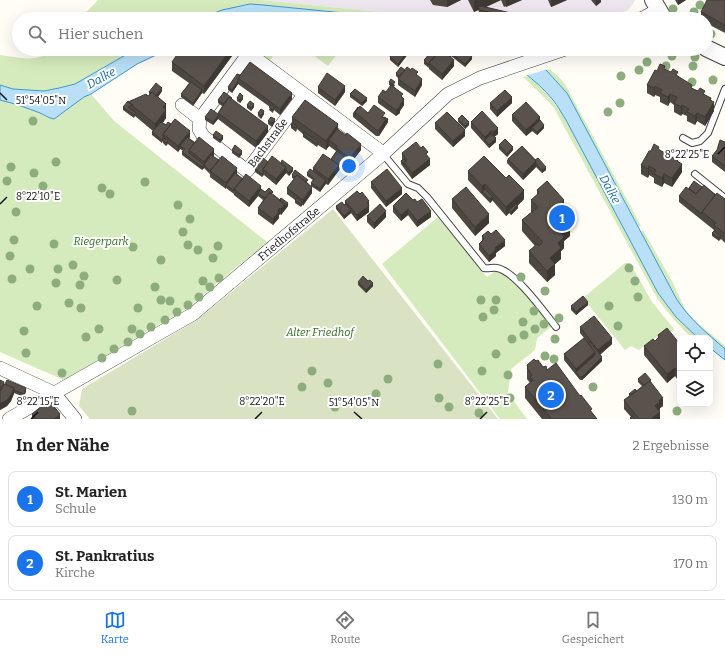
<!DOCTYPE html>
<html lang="de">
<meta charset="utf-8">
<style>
body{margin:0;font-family:Bitter,serif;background:#f6f6f6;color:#222}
.controls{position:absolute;right:12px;bottom:12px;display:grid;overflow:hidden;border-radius:8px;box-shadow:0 4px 16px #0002}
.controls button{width:36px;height:36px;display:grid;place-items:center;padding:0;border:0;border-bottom:1px solid #e0e0e0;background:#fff;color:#222;font:20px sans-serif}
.you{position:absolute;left:349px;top:166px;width:14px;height:14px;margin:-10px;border:3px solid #fff;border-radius:50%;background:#1a73e8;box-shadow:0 0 0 6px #1a73e833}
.badge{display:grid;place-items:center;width:26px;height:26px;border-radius:50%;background:#1a73e8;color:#fff;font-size:13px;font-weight:700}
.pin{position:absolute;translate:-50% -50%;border:2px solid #fff;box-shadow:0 1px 4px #0006}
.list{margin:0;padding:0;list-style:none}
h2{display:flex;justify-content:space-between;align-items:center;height:52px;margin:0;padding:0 16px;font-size:17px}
h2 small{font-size:13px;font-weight:400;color:#767676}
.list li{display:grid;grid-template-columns:26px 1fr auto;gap:12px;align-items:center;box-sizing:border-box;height:56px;margin:0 8px 8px;padding:0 8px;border:1px solid #e0e0e0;border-radius:8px}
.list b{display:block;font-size:15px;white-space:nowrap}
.list p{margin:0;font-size:13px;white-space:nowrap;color:#767676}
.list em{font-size:13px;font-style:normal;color:#767676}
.icon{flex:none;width:22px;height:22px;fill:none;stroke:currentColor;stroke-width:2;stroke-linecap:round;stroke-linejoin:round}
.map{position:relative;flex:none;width:725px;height:419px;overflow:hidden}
.search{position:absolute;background:#fff;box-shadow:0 4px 16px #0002;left:12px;right:12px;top:12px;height:44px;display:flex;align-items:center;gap:10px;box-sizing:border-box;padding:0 14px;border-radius:22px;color:#767676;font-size:15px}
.sheet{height:180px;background:#fff}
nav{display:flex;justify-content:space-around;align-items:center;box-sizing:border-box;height:56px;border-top:1px solid #e0e0e0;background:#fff;font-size:11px;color:#767676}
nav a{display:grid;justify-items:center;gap:2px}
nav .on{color:#1a73e8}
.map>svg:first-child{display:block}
.industrial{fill:#eee6ef}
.green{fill:#d5ebbd}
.cemetery{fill:#d9e3c4}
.water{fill:#b9e0f7;stroke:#3f96cf}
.pier{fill:#fffdf5}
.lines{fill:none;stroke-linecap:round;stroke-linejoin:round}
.service-casing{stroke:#444;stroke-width:8}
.minor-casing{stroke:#444;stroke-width:14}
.tertiary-casing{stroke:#444;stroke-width:18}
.service{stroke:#fff;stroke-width:6}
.minor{stroke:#fff;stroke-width:13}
.tertiary{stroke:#fff;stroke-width:16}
.tree{fill:#8dad7f}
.wall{fill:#4d4742}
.shaded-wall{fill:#3f3936}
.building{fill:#5a524d;stroke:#3f3936}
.ticks{fill:none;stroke:#111;stroke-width:1.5}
.labels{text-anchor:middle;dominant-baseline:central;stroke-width:4;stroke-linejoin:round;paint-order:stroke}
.street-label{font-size:11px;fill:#111;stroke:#fff}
.park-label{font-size:11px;font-style:italic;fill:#2f6b1f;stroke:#fff}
.water-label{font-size:12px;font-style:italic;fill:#1768a6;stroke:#fff}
.ticks-label{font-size:10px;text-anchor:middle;fill:#111;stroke:#fff;stroke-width:4;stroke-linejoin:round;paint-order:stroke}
</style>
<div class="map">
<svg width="725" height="419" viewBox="0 0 725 419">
<rect width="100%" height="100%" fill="#fffdf5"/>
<path class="industrial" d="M 261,0 L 635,0 L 633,4 L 628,10 L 605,19 L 449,19 Z"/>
<path class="green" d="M 98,0 L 261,0 L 449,19 L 406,19 L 320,10 L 209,14 L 200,19 L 80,19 Z
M 53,49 L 136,49 L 75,84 L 59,88 L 44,91 L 13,89 L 0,85 L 0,55 C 18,57 39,64 53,49 Z
M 249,49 L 278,49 L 268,63 Z
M 305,49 L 341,49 L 328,66 Z
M 549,69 L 558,76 L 565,84 L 641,226 L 639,227 L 567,93 L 546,70 Z
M 528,76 C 544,89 555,103 566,120 L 658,293 L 676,317 L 698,338 L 692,338 C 679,326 667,312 657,298 L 554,108 L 548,101 L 523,77 Z
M 91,94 L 114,121 L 267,242 L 187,308 L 64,380 L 0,352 L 0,100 C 13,103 27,108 40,113 C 45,115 48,118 54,119 L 84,97 Z
M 438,217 L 481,270 L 487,277 L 495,271 L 511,278 L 517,283 L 552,326 L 537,338 L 535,350 L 511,369 L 508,393 L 527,419 L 500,419 L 382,264 Z
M 643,230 L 672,281 L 685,309 L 695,321 L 725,346 L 725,349 L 695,323 L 684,310 L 676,298 L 641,232 Z
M 625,263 L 630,263 L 652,302 L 674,329 L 659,341 L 655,338 L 639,350 L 631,346 L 625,350 L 583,298 Z"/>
<path class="cemetery" d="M 333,209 L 498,419 L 90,419 L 79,406 L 82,389 L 197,320 Z"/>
<path class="water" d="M 250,4 L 263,5 L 406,19 L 286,19 L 269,16 L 241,19 L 200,19 L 222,10 Z
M 136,49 L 169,49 L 137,64 L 91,94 L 84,97 L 54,119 C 48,118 45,115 40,113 C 27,108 13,103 0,100 L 0,85 L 13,89 L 44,91 L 59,88 L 75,84 Z
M 491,49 L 517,49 L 546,70 L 567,93 L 676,298 C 689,319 707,333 725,349 L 725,360 L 710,348 L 710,338 L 698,338 L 676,317 L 658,293 L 566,120 C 562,114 558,106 553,100 C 536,79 512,64 491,49 Z"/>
<path class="pier" d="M 521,49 L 548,69 L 525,76 L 499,57 Z"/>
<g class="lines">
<defs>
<path id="service" d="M 683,138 L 692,143 L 700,141 L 708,133 L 725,89
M 383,154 L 408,184 L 418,188 L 427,197 L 484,268 C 489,269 492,267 497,268 C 515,271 544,312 556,327
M 695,174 L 725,198"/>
<path id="minor" d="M 641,19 L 658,10
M 243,49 L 379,150 L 383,154
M 249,53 L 200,119 L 199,129 L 203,136 L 247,171 L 304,95
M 182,105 L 200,119
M 0,368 L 54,393 L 75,419
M 9,419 L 193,314 L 383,154 L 448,94 L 480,78 L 565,49"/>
<path id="tertiary" d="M 653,0 L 664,19
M 706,48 L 725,57"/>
</defs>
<use href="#service" class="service-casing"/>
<use href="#minor" class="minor-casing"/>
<use href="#tertiary" class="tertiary-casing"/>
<use href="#service" class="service"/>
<use href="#minor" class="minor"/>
<use href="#tertiary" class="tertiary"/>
</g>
<g class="tree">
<circle cx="700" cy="5" r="4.5"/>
<circle cx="673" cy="9" r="4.5"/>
<circle cx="694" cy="12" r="4.5"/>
<circle cx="711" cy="34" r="4.5"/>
<circle cx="672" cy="56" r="4.5"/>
<circle cx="695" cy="57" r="4.5"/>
<circle cx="647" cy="62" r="4.5"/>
<circle cx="666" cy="66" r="4.5"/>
<circle cx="693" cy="66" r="4.5"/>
<circle cx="639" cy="70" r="4.5"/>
<circle cx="621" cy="76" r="4.5"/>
<circle cx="713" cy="80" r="4.5"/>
<circle cx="692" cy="82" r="4.5"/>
<circle cx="620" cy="103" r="4.5"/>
<circle cx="608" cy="112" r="4.5"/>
<circle cx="33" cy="121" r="4.5"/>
<circle cx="56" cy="162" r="4.5"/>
<circle cx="11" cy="167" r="4.5"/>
<circle cx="34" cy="173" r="4.5"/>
<circle cx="7" cy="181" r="4.5"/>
<circle cx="145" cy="182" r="4.5"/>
<circle cx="43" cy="186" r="4.5"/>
<circle cx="102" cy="188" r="4.5"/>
<circle cx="110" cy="194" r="4.5"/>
<circle cx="178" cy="205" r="4.5"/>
<circle cx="16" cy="212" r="4.5"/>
<circle cx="190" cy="219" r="4.5"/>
<circle cx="183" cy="232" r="4.5"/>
<circle cx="14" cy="240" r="4.5"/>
<circle cx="54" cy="244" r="4.5"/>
<circle cx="188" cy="245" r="4.5"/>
<circle cx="218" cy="246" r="4.5"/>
<circle cx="133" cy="247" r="4.5"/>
<circle cx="198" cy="250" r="4.5"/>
<circle cx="10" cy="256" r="4.5"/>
<circle cx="213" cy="258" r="4.5"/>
<circle cx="161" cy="260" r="4.5"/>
<circle cx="73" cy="265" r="4.5"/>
<circle cx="629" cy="268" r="4.5"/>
<circle cx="30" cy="269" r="4.5"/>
<circle cx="58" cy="269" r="4.5"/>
<circle cx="84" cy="276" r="4.5"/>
<circle cx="521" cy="277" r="4.5"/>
<circle cx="219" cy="278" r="4.5"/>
<circle cx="12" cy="279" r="4.5"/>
<circle cx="117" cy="280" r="4.5"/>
<circle cx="203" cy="281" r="4.5"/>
<circle cx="635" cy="281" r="4.5"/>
<circle cx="56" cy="283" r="4.5"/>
<circle cx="80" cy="285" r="4.5"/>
<circle cx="155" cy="287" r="4.5"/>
<circle cx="210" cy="287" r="4.5"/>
<circle cx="545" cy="291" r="4.5"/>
<circle cx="199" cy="297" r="4.5"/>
<circle cx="638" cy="297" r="4.5"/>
<circle cx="161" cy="300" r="4.5"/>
<circle cx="481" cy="300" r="4.5"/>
<circle cx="496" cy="300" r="4.5"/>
<circle cx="170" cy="301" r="4.5"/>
<circle cx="69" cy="303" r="4.5"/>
<circle cx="188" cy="305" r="4.5"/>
<circle cx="37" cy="306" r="4.5"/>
<circle cx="609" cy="306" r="4.5"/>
<circle cx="81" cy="308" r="4.5"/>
<circle cx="138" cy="308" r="4.5"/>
<circle cx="494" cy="310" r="4.5"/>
<circle cx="534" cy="311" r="4.5"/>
<circle cx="177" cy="312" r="4.5"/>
<circle cx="483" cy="317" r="4.5"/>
<circle cx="559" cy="318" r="4.5"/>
<circle cx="165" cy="320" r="4.5"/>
<circle cx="523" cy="322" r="4.5"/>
<circle cx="544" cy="324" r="4.5"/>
<circle cx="618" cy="326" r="4.5"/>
<circle cx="151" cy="327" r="4.5"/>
<circle cx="99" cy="329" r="4.5"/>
<circle cx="132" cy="329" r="4.5"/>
<circle cx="535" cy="329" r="4.5"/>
<circle cx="24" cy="331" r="4.5"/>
<circle cx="140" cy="334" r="4.5"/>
<circle cx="524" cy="335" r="4.5"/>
<circle cx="86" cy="337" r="4.5"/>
<circle cx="512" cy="339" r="4.5"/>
<circle cx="555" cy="339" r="4.5"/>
<circle cx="128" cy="342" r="4.5"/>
<circle cx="114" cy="349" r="4.5"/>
<circle cx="26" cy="353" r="4.5"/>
<circle cx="496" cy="354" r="4.5"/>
<circle cx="545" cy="356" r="4.5"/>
<circle cx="102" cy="358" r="4.5"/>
<circle cx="554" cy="359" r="4.5"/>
<circle cx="438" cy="364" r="4.5"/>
<circle cx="312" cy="371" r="4.5"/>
<circle cx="482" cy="371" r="4.5"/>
<circle cx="62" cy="373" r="4.5"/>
<circle cx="508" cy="375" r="4.5"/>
<circle cx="388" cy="379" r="4.5"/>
<circle cx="328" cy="383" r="4.5"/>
<circle cx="302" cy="387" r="4.5"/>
<circle cx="593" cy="387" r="4.5"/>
<circle cx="376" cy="394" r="4.5"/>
<circle cx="439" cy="398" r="4.5"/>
<circle cx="510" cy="398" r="4.5"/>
<circle cx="335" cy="407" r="4.5"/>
<circle cx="449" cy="407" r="4.5"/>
<circle cx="132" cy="411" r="4.5"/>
<circle cx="677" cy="411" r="4.5"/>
<circle cx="479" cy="413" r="4.5"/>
</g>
<path class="wall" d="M 430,0 L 461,0 L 447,7 L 433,5 Z
M 468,0 L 522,0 L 504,7 L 501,0 L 485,7 L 515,17 L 514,19 L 506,19 L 480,13 L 478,10 L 474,12 Z
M 548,0 L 567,0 L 551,7 Z
M 591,0 L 601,0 L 601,2 L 596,6 Z
M 675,0 L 686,0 L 678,5 Z
M 725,0 L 725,33 L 706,23 L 706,19 L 701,19 L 701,12 Z
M 232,49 L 232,56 L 204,94 L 202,93 L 193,106 L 181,97 L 181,94 L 189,83 L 172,71 L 172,62 L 194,54 Z
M 441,49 L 469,49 L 469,52 L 468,53 L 472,59 L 465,67 L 451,56 L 454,66 L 442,80 L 429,69 L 429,68 L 424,64 L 424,60 L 427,56 L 425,54 L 425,51 L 440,50 Z
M 390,52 L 408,54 L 398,67 L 390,60 L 390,57 L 391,56 L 390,55 Z
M 665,69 L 678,76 L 692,88 L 705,95 L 711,100 L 714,111 L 705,126 L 697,121 L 695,125 L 687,121 L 687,116 L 682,114 L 681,116 L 674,112 L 674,105 L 670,102 L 668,106 L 660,102 L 660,97 L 655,95 L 654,97 L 647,93 L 647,85 L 657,71 Z
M 405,70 L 418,76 L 422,85 L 415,97 L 398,85 L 398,78 L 396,76 L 396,73 Z
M 240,75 L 292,99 L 280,115 L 274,110 L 273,113 L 269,110 L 270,107 L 238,84 L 232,93 L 228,90 L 228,87 Z
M 389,82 L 395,85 L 394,87 L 404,105 L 400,111 L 400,113 L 396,116 L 378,103 L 378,97 L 386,92 L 391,86 L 389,85 Z
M 318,87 L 345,92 L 335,106 L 318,93 Z
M 162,91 L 158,97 L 166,104 L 166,118 L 163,123 L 166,125 L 171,124 L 190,137 L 189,138 L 214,155 L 213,157 L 237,174 L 243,179 L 261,189 L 265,192 L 273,195 L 288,206 L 281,215 L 280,214 L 279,215 L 279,218 L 273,225 L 258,214 L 258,208 L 263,200 L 258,196 L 249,207 L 234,195 L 234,194 L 226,188 L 226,189 L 210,177 L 210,174 L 204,168 L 202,170 L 182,155 L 182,152 L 183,151 L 180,149 L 178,152 L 168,144 L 166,146 L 163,143 L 163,141 L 162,143 L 152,135 L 152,132 L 153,131 L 135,116 L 134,118 L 123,110 L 123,107 L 128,102 L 148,96 L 149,95 L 149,92 Z
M 350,94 L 367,101 L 362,106 L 350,97 Z
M 237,98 L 243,99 L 240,103 L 237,101 Z
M 232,99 L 268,132 L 256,148 L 218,119 L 213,125 L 205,120 L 205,117 L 218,114 L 222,106 L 218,103 L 218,100 Z
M 490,103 L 512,103 L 497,117 L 490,109 Z
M 247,105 L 254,107 L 251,111 L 247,108 Z
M 358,107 L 368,113 L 385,117 L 388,122 L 379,136 L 376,136 L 353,117 L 353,114 Z
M 258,113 L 264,114 L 261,119 L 258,116 Z
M 512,115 L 540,120 L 544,128 L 537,135 L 532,131 L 526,136 L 512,121 Z
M 292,117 L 338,129 L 361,150 L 350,164 L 346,161 L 328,185 L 326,184 L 320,192 L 311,186 L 311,183 L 313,180 L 307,176 L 307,173 L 313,171 L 313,168 L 331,159 L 336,151 L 329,146 L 326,150 L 318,145 L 317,147 L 303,137 L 303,134 L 297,129 L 296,132 L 291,128 L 291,125 L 292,123 Z
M 458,119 L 469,125 L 465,129 L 458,122 Z
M 268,121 L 275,122 L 272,127 L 268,124 Z
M 471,122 L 498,134 L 494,137 L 496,142 L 489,148 L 471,128 Z
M 435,123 L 465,136 L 453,147 L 435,129 Z
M 213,135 L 223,139 L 220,143 L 213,138 Z
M 725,142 L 725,172 L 712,162 L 712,156 Z
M 499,145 L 513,150 L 507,157 L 499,149 Z
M 522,146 L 546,170 L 542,173 L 536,167 L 523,180 L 507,163 L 507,160 Z
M 232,150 L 242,154 L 239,158 L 232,153 Z
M 659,150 L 672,157 L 678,162 L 682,172 L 672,187 L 664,183 L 662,187 L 654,183 L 654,178 L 649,175 L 648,178 L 641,174 L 641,165 L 651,151 Z
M 402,153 L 428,157 L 430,165 L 412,179 L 401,164 L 401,161 L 402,160 Z
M 268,162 L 293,171 L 289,176 L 286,173 L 276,185 L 264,175 L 262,177 L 255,172 L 255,169 Z
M 468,171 L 524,199 L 518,205 L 518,208 L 511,215 L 509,213 L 506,216 L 492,200 L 490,203 L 468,180 Z
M 292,175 L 308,183 L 312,193 L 301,207 L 295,203 L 295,200 L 287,194 L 287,188 L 294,179 L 292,178 Z
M 371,182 L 402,194 L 386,207 L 371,188 Z
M 702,187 L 725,199 L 725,243 L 721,239 L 719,241 L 712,236 L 712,233 L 714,230 L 679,202 L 679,196 L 689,188 Z
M 537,190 L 564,211 L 560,214 L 570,236 L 564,241 L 564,248 L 561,251 L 561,259 L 555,264 L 555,275 L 547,282 L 529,263 L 529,251 L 535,246 L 522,231 L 522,220 L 532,212 L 531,212 L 531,200 L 537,195 Z
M 452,199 L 489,223 L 475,236 L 452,208 Z
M 413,200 L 431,217 L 417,227 L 408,215 L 401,221 L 393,212 L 393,206 Z
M 345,201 L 369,205 L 369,212 L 357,221 L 351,213 L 344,219 L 336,209 L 336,206 L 344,205 L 345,204 Z
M 367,216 L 386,217 L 374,229 L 367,222 Z
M 491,234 L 505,246 L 496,253 L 496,256 L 489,262 L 479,250 L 479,244 L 482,241 L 482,236 Z
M 358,282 L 373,286 L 366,293 L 358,285 Z
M 588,305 L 576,315 L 571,310 L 571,306 Z
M 580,327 L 612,344 L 600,355 L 602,361 L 582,380 L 580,380 L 564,360 L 564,354 L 584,338 L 580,333 Z
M 658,335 L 680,347 L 680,383 L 675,376 L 667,383 L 644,355 L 644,346 L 655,341 L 658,338 Z
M 536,361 L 547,370 L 592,413 L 597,419 L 542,419 L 525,398 L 525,387 L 530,383 L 527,379 L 527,365 Z
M 638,379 L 651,382 L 663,406 L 660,408 L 660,410 L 659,411 L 660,419 L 630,419 L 631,417 L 624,409 L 624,400 L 629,396 L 629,394 L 637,391 L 642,386 L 638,382 Z
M 0,380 L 4,384 L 26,391 L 24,397 L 14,393 L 11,401 L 7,406 L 0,410 Z
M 32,414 L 60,419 L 32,419 Z"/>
<path class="shaded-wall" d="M 447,0 L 461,0 L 447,7 Z
M 476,0 L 501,0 L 480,10 L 478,7 L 478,10 L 474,12 L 474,1 Z
M 506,0 L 522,0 L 506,7 Z
M 551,0 L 567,0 L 551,7 Z
M 596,0 L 601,0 L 601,2 L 596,6 Z
M 678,0 L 686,0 L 678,5 Z
M 231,49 L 232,49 L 232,56 L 204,94 L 204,86 Z
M 409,49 L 408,54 L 398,67 L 398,64 Z
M 472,56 L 472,59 L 465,67 L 465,64 Z
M 454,60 L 454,66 L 442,80 L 442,74 Z
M 422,79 L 422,85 L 415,97 L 415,91 Z
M 238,81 L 238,84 L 232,93 L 232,90 Z
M 345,86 L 345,92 L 335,106 L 335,100 Z
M 655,86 L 655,95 L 654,97 L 654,88 Z
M 162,88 L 162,91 L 156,100 L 156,96 Z
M 202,90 L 202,93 L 193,106 L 193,103 Z
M 292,93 L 292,99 L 280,115 L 280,109 Z
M 670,94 L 670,102 L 668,106 L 668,97 Z
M 243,96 L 243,99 L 240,103 L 240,100 Z
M 512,97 L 512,103 L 497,117 L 497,111 Z
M 367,98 L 367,101 L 362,106 L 362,103 Z
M 711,98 L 711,107 L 714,102 L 714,111 L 705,126 L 705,117 Z
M 404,99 L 404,105 L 400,111 L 400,113 L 396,116 L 396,110 Z
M 166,104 L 166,118 L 155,133 L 155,124 L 163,107 Z
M 254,104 L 254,107 L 251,111 L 251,108 Z
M 682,105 L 682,114 L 681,116 L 681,107 Z
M 264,111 L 264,114 L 261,119 L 261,116 Z
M 697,113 L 697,121 L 695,125 L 695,116 Z
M 218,116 L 218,119 L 213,125 L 213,122 Z
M 540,117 L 540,123 L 532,128 L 532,131 L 526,136 L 526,130 Z
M 275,119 L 275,122 L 272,127 L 272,123 Z
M 386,119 L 388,119 L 388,122 L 379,136 L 379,130 Z
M 469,122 L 469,125 L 465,129 L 465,126 Z
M 338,124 L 338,133 L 329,140 L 329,146 L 326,150 L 326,141 Z
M 544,125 L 544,128 L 537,135 L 537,132 Z
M 268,126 L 268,132 L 256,148 L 256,141 Z
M 498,128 L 498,134 L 493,138 L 493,132 Z
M 465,130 L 465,136 L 453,147 L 453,141 Z
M 190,131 L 190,137 L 182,147 L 180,146 L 180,149 L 178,152 L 178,146 Z
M 491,131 L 491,137 L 485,140 L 485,143 L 485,137 Z
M 223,136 L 223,139 L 220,143 L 220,140 Z
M 496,138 L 496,142 L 489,148 L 489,145 Z
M 361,144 L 361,150 L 350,164 L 350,158 Z
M 513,147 L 513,150 L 507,157 L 507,154 Z
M 214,149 L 214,155 L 205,166 L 204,165 L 204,168 L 202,170 L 202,167 L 204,165 L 204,162 Z
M 242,151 L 242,154 L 239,158 L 239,155 Z
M 346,158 L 346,161 L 328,185 L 328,179 L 339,165 Z
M 430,159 L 430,165 L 412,179 L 412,173 Z
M 678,160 L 678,169 L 682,164 L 682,172 L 672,187 L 672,178 Z
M 536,161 L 536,167 L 523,180 L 523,174 Z
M 649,166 L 649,175 L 648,178 L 648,169 Z
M 286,167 L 286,173 L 276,185 L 276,179 Z
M 546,167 L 546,170 L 542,173 L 542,170 Z
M 237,168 L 237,174 L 228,186 L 226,185 L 226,189 L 226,183 Z
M 293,168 L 293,171 L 289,176 L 289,173 Z
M 664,174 L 664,183 L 662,187 L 662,178 Z
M 326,180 L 326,183 L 320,192 L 320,189 Z
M 485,184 L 485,192 L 482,192 L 482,195 L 482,186 Z
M 261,186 L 261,192 L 258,193 L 258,196 L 249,207 L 249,201 Z
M 312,187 L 312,193 L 303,206 L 303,200 Z
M 402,188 L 402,194 L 386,207 L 386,201 Z
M 524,190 L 524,199 L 511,212 L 509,210 L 509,213 L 506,216 L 506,207 Z
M 493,197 L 493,200 L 490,203 L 490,199 Z
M 564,200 L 564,211 L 555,220 L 555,208 Z
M 369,201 L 369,212 L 357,221 L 357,215 L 367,202 Z
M 288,203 L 288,206 L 281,215 L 281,209 L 285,204 Z
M 518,205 L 518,208 L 511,215 L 511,212 Z
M 280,208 L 280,214 L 279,215 L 279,218 L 273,225 L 273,219 Z
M 408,209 L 408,215 L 401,221 L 401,215 Z
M 351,210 L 351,213 L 344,219 L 344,216 Z
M 386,211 L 386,217 L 374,229 L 374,223 Z
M 431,211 L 431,217 L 417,227 L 417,221 Z
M 489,214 L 489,223 L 475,236 L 475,227 Z
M 570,224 L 570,236 L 564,241 L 564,248 L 561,251 L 561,259 L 555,264 L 555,275 L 547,282 L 547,271 L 550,258 L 558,243 L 561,233 Z
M 505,240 L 505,246 L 496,253 L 496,256 L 489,262 L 489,256 L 495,248 Z
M 373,283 L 373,286 L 366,293 L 366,290 Z
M 588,302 L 588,305 L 576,315 L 576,312 Z
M 612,338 L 612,344 L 598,356 L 598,350 Z
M 595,352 L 595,358 L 576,372 L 576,369 Z
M 602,357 L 602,361 L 582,380 L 582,377 Z
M 675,368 L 675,376 L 667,383 L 667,374 Z
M 14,388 L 14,394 L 11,401 L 7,406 L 0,410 L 0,404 Z
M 26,388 L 26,391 L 24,397 L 24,394 Z
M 663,398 L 663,406 L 660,408 L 660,410 L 655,415 L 655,406 L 659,400 Z
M 660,412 L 660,419 L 652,419 L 652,418 Z
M 60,414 L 60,419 L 54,419 Z"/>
<path class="building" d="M 707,0 L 725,0 L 725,25 L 701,12 Z
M 481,6 L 515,14 L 514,18 L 480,10 L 478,7 Z
M 181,49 L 187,49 L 194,54 L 198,49 L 231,49 L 204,86 L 172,62 Z
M 392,49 L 409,49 L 408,51 L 398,64 L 390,57 L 392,53 L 390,52 Z
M 427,49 L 438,49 L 440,50 L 429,63 L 429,65 L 424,60 L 429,55 L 425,51 Z
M 441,49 L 446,53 L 448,50 L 451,52 L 448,55 L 454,60 L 442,74 L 429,63 Z
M 446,49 L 469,49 L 467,52 L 472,56 L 465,64 Z
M 250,62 L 292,93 L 280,109 L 238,78 Z
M 660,64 L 665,66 L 664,69 L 671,72 L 673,69 L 678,72 L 676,75 L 692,85 L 691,88 L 698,91 L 700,88 L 705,91 L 703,94 L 711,98 L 710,100 L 714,102 L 705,117 L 697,113 L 695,116 L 687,112 L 689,109 L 682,105 L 681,107 L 674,103 L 677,97 L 670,94 L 668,97 L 660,93 L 662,90 L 655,86 L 654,88 L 647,85 L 655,70 L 657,71 Z
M 401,67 L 405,70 L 399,76 L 396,73 Z
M 407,67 L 411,70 L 412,68 L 418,72 L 416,74 L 422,79 L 415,91 L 398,79 Z
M 327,73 L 345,86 L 335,100 L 318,87 Z
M 237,74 L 240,75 L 238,78 L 238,81 L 232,90 L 228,87 Z
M 391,79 L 395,82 L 393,85 L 389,82 Z
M 191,82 L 202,90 L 193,103 L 181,94 Z
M 156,83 L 162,88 L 156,96 L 152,92 L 151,93 L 149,92 Z
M 391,85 L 403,94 L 401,96 L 404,99 L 400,105 L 400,107 L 396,110 L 378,97 L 383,90 L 386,92 Z
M 355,89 L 367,98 L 362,103 L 350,94 Z
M 505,90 L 512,97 L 497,111 L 490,103 Z
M 152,92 L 166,104 L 163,107 L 166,110 L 155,124 L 128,102 L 146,94 L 148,96 Z
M 224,92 L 232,98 L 231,99 L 229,97 L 224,104 L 218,100 Z
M 240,93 L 243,96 L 240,100 L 237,98 Z
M 229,97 L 268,126 L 256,141 L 218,113 Z
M 305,100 L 338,124 L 326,141 L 292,117 Z
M 128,101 L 133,105 L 128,107 L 136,113 L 134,115 L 123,107 Z
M 250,101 L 254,104 L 251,108 L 247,105 Z
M 526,102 L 540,117 L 526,130 L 512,115 Z
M 271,105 L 274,107 L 273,110 L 269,107 Z
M 374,105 L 385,113 L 382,117 L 386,119 L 379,130 L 376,130 L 355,112 L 360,106 L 368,113 Z
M 358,107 L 358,108 L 355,112 L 355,115 L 353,114 Z
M 211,109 L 218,114 L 218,116 L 213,122 L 205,117 Z
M 261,109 L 264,111 L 261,116 L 258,113 Z
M 482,111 L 498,128 L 493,132 L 491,131 L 485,137 L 471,122 Z
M 447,112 L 465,130 L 453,141 L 435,123 Z
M 462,115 L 469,122 L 465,126 L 458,119 Z
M 271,117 L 275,119 L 272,123 L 268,121 Z
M 384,117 L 388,119 L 386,122 L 386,119 L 384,118 Z
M 175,119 L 190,131 L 178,146 L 163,134 Z
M 540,120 L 544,125 L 537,132 L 532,128 Z
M 161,122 L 166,125 L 168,122 L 171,124 L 163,134 L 163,138 L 162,140 L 152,132 Z
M 292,123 L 297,126 L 296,128 L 291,125 Z
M 337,129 L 346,135 L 347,133 L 361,144 L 350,158 L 336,148 L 337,146 L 329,140 Z
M 216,131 L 223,136 L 220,140 L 213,135 Z
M 304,132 L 318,142 L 317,144 L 303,134 Z
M 491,134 L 496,138 L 489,145 L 485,140 Z
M 187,137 L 194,143 L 189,150 L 189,153 L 204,165 L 202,167 L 182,152 L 185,149 L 180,146 Z
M 199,137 L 214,149 L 204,162 L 189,150 Z
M 164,138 L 168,141 L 166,143 L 163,140 Z
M 505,139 L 513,147 L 507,154 L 499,145 Z
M 720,140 L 725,142 L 725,166 L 712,156 L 717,150 Z
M 416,142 L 421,148 L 423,146 L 428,152 L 426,154 L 430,159 L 412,173 L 404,162 L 407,160 L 402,153 Z
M 654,144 L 659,147 L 658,149 L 665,153 L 667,150 L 672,152 L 670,156 L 678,160 L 677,161 L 682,164 L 672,178 L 664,174 L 662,178 L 654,174 L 656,170 L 649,166 L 648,169 L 641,165 L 649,151 L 651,151 Z
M 235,145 L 242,151 L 239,155 L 232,150 Z
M 522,146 L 536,161 L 523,174 L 508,159 Z
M 337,151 L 346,158 L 339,168 L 339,165 L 331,159 Z
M 323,154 L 339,165 L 328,179 L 313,168 Z
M 211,155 L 219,160 L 210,171 L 204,165 Z
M 222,156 L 237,168 L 226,183 L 210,171 Z
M 272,156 L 286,167 L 276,179 L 263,169 Z
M 484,156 L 506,178 L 509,175 L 524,190 L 506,207 L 485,184 L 482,186 L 468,171 Z
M 263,158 L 268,162 L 263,169 L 263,172 L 264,172 L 262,174 L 255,169 Z
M 538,158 L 546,167 L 542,170 L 536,164 L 536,161 L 535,160 Z
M 404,159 L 406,161 L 404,162 L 404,165 L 401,161 Z
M 282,160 L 293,168 L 289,173 L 286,170 L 286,167 L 281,163 Z
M 310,169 L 326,180 L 320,189 L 311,183 L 314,179 L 307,173 Z
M 387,169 L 402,188 L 386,201 L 371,182 Z
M 295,170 L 308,180 L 306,182 L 297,175 L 295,177 L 292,175 Z
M 235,173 L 243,179 L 234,189 L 234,191 L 226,185 Z
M 246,174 L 261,186 L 249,201 L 234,189 Z
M 297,175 L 312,187 L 303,200 L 287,188 Z
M 547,181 L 564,200 L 555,208 L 570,224 L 561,233 L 564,237 L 558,243 L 561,248 L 550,258 L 555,264 L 547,271 L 529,251 L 537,244 L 539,246 L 543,242 L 522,220 L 538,207 L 531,200 L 539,193 L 537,190 Z
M 694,181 L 702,187 L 696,194 L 689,188 Z
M 704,185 L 715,195 L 702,212 L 702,214 L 679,196 L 686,187 L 696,194 Z
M 466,187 L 489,214 L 475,227 L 452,199 Z
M 269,188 L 273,192 L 271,194 L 270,192 L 265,198 L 258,193 L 261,189 L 265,192 Z
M 485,189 L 493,197 L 490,199 L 482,192 Z
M 357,191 L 360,194 L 362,192 L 369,201 L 367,202 L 369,206 L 357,215 L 345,201 Z
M 270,192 L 285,204 L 281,209 L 280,208 L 278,211 L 279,212 L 273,219 L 258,208 Z
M 406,193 L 413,200 L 415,199 L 417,202 L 422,199 L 431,211 L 417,221 L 408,209 L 401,215 L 393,206 Z
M 717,193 L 725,199 L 725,234 L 714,225 L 716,223 L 702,212 Z
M 281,198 L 288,203 L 285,207 L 285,204 L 279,200 Z
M 297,198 L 302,202 L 301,204 L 295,200 Z
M 342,202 L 344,205 L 346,204 L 351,210 L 344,216 L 336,206 Z
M 380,204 L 386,211 L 374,223 L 367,216 Z
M 516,204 L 518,205 L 511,212 L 509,210 Z
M 496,230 L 505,240 L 495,248 L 496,250 L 489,256 L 479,244 L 484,239 L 482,236 L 488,231 L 491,234 Z
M 714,231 L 721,236 L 719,238 L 712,233 Z
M 363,276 L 368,281 L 370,280 L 373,283 L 366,290 L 358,282 Z
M 583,296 L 588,302 L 576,312 L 571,306 Z
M 594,316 L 612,338 L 598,350 L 580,327 Z
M 667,328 L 679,343 L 678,344 L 680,347 L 680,374 L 675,368 L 667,374 L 644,346 L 653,339 L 655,341 L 659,337 L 658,335 Z
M 584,338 L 595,352 L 576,369 L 564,354 Z
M 590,342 L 602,357 L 582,377 L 580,377 L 576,372 L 595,355 L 595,352 L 588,343 Z
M 534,359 L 536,361 L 538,360 L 543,367 L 546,366 L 547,370 L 556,363 L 580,396 L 581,395 L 592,409 L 590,410 L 597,419 L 549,419 L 551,418 L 525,387 L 533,380 L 530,378 L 532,375 L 527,368 L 528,367 L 527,365 Z
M 645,373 L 651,380 L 644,385 L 638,379 Z
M 0,380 L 4,382 L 1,390 L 0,390 Z
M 7,380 L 26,388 L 24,394 L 14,390 L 14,388 L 5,384 Z
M 650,381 L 663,398 L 659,400 L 660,402 L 655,406 L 660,412 L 652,418 L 653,419 L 639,419 L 624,400 Z
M 4,384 L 14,388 L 11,395 L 7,400 L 0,404 L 0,390 L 1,390 Z
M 635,389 L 637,391 L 630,395 L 629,394 Z
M 49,400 L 60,414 L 54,419 L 36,419 L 32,414 Z
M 632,416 L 635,419 L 631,419 L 630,418 Z"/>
<path class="ticks" d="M 0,93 L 7,100M 718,154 L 725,147M 0,204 L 7,197M 354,412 L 362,419M 31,419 L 38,412M 255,419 L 262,412M 480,419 L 487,412"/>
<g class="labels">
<g class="street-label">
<text transform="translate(268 143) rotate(-53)">Bachstraße</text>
<text transform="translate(289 234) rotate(-40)">Friedhofstraße</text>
</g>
<g class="park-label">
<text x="101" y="241">Riegerpark</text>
<text x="320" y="332">Alter Friedhof</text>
</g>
<g class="water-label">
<text transform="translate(101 78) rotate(-29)">Dalke</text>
<text transform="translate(610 189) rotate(61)">Dalke</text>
</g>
</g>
<g class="ticks-label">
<text x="41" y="104">51°54'05"N</text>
<text x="687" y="158">8°22'25"E</text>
<text x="38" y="200">8°22'10"E</text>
<text x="38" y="405">8°22'15"E</text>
<text x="262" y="405">8°22'20"E</text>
<text x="487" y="405">8°22'25"E</text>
<text x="354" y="406">51°54'05"N</text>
</g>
</svg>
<div class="controls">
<button><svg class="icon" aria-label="locate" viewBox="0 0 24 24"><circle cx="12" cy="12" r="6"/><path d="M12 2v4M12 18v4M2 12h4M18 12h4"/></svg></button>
<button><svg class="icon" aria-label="layers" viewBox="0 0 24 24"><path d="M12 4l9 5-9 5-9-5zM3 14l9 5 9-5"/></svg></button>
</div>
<div class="you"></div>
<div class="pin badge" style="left:562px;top:218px">1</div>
<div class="pin badge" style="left:551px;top:395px">2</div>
<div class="search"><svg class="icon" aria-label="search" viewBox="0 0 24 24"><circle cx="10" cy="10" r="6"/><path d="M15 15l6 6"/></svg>Hier suchen</div>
</div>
<section class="sheet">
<h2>In der Nähe<small>2 Ergebnisse</small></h2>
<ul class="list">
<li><span class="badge">1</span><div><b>St. Marien</b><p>Schule</p></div><em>130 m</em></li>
<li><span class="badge">2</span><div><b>St. Pankratius</b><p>Kirche</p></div><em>170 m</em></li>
</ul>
</section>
<nav>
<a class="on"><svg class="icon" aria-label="map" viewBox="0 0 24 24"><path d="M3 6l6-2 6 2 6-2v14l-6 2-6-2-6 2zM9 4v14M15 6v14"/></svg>Karte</a>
<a><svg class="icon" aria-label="directions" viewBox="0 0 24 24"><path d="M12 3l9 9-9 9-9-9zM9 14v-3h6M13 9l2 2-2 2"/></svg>Route</a>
<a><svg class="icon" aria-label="saved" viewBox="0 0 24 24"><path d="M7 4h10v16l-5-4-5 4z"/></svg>Gespeichert</a>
</nav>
